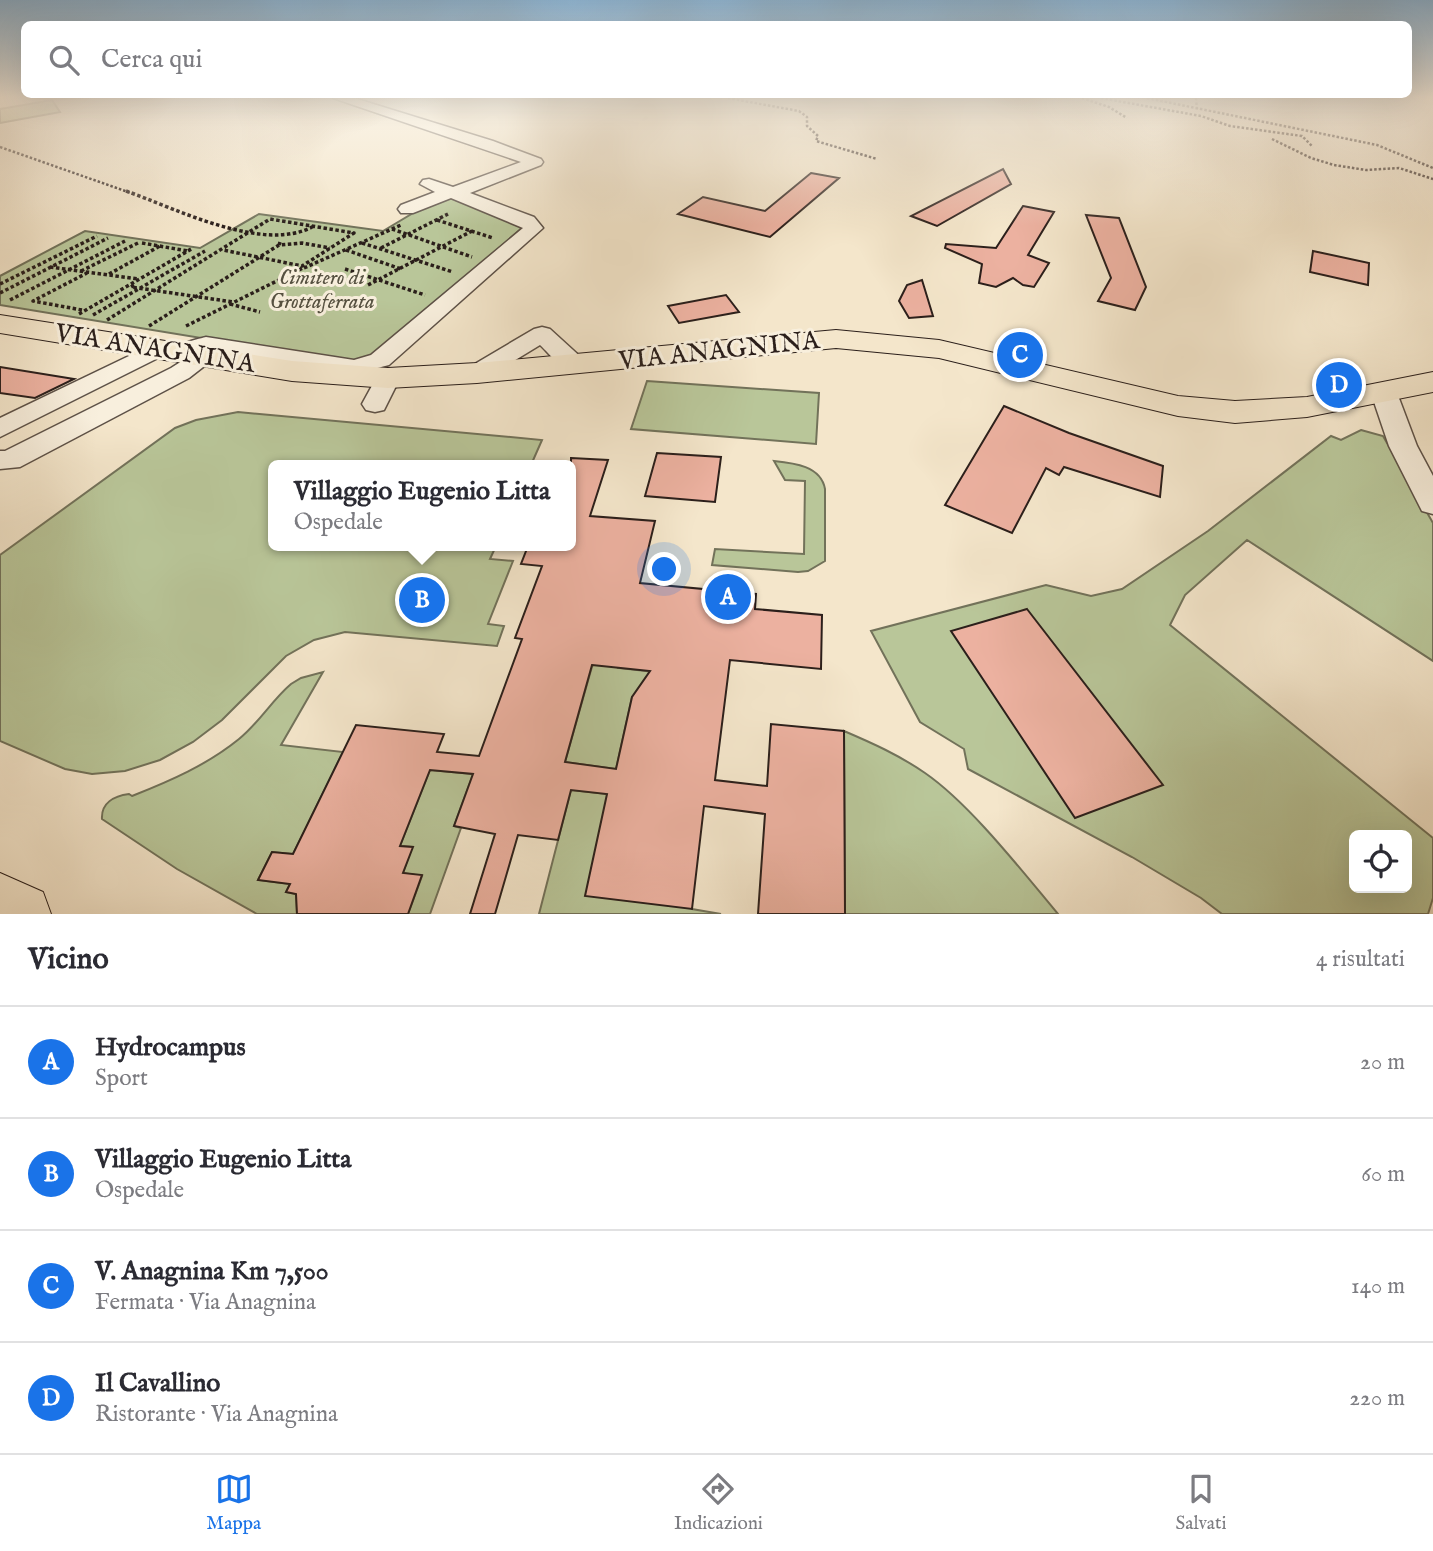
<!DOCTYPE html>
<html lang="it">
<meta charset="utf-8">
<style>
body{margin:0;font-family:"IM FELL English",serif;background:#f2f2f3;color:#2b2b33}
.controls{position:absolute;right:21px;bottom:21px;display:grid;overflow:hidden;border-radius:10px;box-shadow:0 7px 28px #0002}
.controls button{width:63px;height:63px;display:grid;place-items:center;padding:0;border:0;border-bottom:2px solid #e1e1e2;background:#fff;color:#2b2b33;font:35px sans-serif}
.you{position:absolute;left:665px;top:570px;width:24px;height:24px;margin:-18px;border:5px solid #fff;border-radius:50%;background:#1a73e8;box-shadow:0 0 0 10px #1a73e833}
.badge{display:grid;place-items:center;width:46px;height:46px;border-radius:50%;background:#1a73e8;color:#fff;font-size:23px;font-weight:700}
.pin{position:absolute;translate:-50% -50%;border:4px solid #fff;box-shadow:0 2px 7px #0006}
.popup{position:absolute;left:268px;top:460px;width:308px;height:91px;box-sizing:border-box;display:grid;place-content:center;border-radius:10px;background:#fff;filter:drop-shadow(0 2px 5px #0005);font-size:23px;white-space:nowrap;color:#7c7c81}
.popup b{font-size:26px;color:#2b2b33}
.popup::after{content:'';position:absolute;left:50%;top:100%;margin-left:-14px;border:14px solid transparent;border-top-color:#fff}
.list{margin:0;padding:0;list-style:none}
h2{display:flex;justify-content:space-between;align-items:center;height:91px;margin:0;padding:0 28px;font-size:30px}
h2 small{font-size:23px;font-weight:400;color:#7c7c81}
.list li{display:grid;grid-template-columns:46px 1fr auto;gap:21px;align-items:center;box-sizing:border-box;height:112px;padding:0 28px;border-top:2px solid #e1e1e2}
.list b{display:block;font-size:26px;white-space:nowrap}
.list p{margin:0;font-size:23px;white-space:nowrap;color:#7c7c81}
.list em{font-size:23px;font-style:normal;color:#7c7c81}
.icon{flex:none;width:38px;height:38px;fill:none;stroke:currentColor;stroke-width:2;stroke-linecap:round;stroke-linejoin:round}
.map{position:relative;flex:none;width:1433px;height:914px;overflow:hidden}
.search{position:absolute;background:#fff;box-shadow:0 7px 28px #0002;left:21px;right:21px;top:21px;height:77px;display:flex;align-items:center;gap:18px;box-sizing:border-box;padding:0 24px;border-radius:10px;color:#7c7c81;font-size:26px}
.sheet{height:539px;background:#fff}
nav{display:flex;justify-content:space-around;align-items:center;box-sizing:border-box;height:98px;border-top:2px solid #e1e1e2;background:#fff;font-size:19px;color:#7c7c81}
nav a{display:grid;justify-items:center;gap:4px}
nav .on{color:#1a73e8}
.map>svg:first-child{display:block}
.green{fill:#b9c699;stroke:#72725a;stroke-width:2;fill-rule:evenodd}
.building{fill:#ecb1a0;stroke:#2b1f1b;stroke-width:2;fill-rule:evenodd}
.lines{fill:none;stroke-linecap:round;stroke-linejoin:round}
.minor-casing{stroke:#5d5147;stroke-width:3}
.major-casing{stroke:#2b1f1b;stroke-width:2}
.path-far1{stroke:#2b1f1b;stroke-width:2.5;stroke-dasharray:2.5 2;stroke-linecap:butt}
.path{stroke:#2b1f1b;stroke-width:3.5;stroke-dasharray:3.5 2.5;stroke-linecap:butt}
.minor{fill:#f8efdd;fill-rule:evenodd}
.major{fill:#f4e6cb;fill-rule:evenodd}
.labels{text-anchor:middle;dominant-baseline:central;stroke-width:6;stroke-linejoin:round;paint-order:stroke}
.far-park-label{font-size:21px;font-style:italic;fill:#565141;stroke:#f8efdd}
.street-label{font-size:26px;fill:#2b1f1b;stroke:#f8efdd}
</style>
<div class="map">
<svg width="1433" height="914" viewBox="0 0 1433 914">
<rect width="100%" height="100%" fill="#f4e6cb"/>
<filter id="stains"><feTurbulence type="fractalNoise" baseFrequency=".00286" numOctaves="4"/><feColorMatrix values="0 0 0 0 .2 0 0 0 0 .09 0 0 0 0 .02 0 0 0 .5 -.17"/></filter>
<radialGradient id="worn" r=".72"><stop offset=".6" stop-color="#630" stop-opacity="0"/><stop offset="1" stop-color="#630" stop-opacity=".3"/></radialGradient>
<path class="green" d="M 52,100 L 60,112 L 0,123 L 0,109 Z
M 454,197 L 523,227 L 365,365 L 0,305 L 0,276 L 85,231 L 200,248 L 259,214 L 383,231 L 435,200 Z
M 647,381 L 819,393 L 816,444 L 631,429 Z
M 238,412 L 542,440 L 531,465 L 273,465 L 273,546 L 496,546 L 490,559 L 513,561 L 488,624 L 504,626 L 497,646 L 345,632 L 314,640 L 286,656 L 222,720 L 193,742 L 160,760 L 125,771 L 92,774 L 65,769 L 0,741 L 0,555 L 175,428 L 196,420 Z
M 1361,430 L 1383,436 L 1433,523 L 1433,661 L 1247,540 L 1185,595 L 1170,625 L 1433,838 L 1433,898 L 1428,914 L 1222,914 L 1201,898 L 1132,857 L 968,769 L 964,749 L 920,722 L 871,631 L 1046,585 L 1091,596 L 1122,589 L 1208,531 L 1331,436 L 1341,440 ZM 1354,835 L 1407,835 L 1407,888 L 1354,888 Z
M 774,461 C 794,463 821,466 825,489 L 825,561 L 808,571 L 798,572 L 712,565 L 715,549 L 804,554 L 805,481 L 785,480 Z
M 628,626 L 618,668 L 664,673 L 632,697 L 616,769 L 565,762 L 595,656 Z
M 323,672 L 281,745 L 343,752 L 293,854 L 272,852 L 258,880 L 290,884 L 286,892 L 296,894 L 297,914 L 257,914 L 177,869 L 102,819 C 101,803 114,796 129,794 L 132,796 C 170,781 207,765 239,739 C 259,723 272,700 291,684 L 301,678 Z
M 844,731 C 872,743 899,755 925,773 C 970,804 1022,871 1058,914 L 845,914 Z
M 430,770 L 473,774 L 454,826 L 461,828 L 430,914 L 408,914 L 422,876 L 403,873 L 412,847 L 400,846 Z
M 571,790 L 607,794 L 692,909 L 721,914 L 539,914 Z"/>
<path class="building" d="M 1003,169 L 1011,184 L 937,226 L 911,216 Z
M 811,173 L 839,178 L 770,237 L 678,214 L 703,197 L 765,211 Z
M 1023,206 L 1054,212 L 1028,255 L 1049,263 L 1034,287 L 1023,285 L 1013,278 L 996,287 L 979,283 L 982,264 L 945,248 L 946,244 L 996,248 Z
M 1086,215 L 1119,218 L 1146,287 L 1135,310 L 1098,301 L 1111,278 Z
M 1313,251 L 1369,263 L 1368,285 L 1310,272 Z
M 922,280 L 933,316 L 909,318 L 899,301 L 907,285 Z
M 726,295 L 739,312 L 679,323 L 668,306 Z
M 0,367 L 74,379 L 35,398 L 0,393 Z
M 1004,406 L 1069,433 L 1163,466 L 1160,497 L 1064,467 L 1059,475 L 1046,468 L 1012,533 L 945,505 Z
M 657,453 L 721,457 L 715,502 L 645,496 Z
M 571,458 L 608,460 L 590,516 L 655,521 L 640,583 L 756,594 L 755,609 L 822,615 L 821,669 L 730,660 L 715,780 L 767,786 L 771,724 L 844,731 L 845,914 L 758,914 L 765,814 L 704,806 L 692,909 L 585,896 L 607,794 L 571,790 L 558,840 L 518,835 L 495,914 L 470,914 L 495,834 L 454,826 L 473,774 L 430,770 L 400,846 L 413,847 L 403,873 L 422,875 L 408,914 L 297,914 L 296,894 L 286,892 L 290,884 L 258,880 L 272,852 L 293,854 L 356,725 L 444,734 L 437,752 L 479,756 L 522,639 L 515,638 L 542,566 L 521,564 L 528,546 L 571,546 ZM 592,665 L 650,671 L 632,697 L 616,769 L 565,762 Z
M 1027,609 L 1163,785 L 1075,818 L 951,631 Z"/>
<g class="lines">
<defs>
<path id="minor" d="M 333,98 L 354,98 L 493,141 L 541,159 L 543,162 L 541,165 L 470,193 L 534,217 L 543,228 L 389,365 L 354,374 L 213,352 L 216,357 L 189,378 L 20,467 L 0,469 L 0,451 L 5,451 L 171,368 L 182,361 L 173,359 L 169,354 C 176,344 194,340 206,337 L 354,360 L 371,355 L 523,228 L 451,198 L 413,213 L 401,213 L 398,209 L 401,205 L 435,192 L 420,184 L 423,180 L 429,179 L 453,187 L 521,162 Z
M 542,327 L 550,329 L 584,360 L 587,365 L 584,370 C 564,375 553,357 540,345 L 486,378 L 477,380 L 468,378 L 465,373 L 468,368 L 534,329 Z
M 156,343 L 164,345 L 168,350 L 164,355 L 0,437 L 0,418 Z
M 388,371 L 397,373 L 400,378 L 384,410 L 375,412 L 366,410 L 362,404 L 379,373 Z
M 1384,385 L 1393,388 L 1397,393 L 1417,446 L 1433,476 L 1433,514 L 1422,511 L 1389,446 L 1371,393 L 1375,388 Z"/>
<path id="major" d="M 0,315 L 292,361 L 388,368 L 477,363 L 836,330 L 939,340 L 1178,396 L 1235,401 L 1307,397 L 1433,372 L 1433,392 L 1307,417 L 1235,423 L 1178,416 L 939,358 L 836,348 L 477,383 L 388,388 L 292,381 L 0,333 Z
M 0,873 L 43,892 L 51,914 L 0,914 Z"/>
</defs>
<use href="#minor" class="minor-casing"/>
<use href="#major" class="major-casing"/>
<path class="path-far1" d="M 728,98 L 799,111 L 807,117 L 807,126 L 818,136 L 816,141 L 877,159
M 1082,98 L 1109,107 L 1127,118
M 1101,98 L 1201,116 L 1230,126 L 1302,136 L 1312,146
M 1147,98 L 1377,145 L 1433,168
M 1196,98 L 1197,109
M 1272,139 L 1311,158 L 1334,165 L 1366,170 L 1399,168 L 1433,179
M 0,147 L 131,193"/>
<path class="path" d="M 126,191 C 177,209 264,254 314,226
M 437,220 L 493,238
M 392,229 L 472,257
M 280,242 L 279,245 L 302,243 L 330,248
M 142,243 L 188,251
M 362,243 L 453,272
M 381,248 L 448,214
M 346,250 L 401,269
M 50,267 L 138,279
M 304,268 L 401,225
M 345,269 L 425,295
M 81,271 L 140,242
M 109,274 L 160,246
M 0,284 L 97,236
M 134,285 L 131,287 L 233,302
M 368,285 L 472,231
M 0,293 L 108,238
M 10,300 L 125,241
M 230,304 L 260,312
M 82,310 L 33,301 L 87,273
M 79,314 L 193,248
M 93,315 L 205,251
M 107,320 L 270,219 L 354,233 L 302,266 L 223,250
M 149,326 L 279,245
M 186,326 L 303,268 L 301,266"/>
<use href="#minor" class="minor"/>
<use href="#major" class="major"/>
</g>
<linearGradient id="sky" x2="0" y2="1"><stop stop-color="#8cb7d9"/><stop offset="0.43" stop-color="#faf4e8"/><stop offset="1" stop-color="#faf4e8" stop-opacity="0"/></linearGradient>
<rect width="1433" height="226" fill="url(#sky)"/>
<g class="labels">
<g class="far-park-label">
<text x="322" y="278">Cimitero di<tspan x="322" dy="24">Grottaferrata</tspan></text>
</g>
<g class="street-label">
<text transform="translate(155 349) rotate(9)">VIA ANAGNINA</text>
<text transform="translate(719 351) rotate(-6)">VIA ANAGNINA</text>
</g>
</g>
<rect width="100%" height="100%" filter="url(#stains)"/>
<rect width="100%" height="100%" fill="url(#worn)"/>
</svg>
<div class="controls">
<button><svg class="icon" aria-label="locate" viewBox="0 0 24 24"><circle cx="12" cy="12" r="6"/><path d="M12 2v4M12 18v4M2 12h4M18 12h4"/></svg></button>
</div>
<div class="you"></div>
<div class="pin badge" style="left:728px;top:597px">A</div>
<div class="pin badge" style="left:422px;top:600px">B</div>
<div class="popup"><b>Villaggio Eugenio Litta</b>Ospedale</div>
<div class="pin badge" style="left:1020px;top:355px">C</div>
<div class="pin badge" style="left:1339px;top:385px">D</div>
<div class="search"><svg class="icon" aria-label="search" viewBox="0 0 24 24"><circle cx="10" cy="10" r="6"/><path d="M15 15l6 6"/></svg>Cerca qui</div>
</div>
<section class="sheet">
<h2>Vicino<small>4 risultati</small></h2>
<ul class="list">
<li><span class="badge">A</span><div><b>Hydrocampus</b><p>Sport</p></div><em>20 m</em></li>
<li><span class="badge">B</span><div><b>Villaggio Eugenio Litta</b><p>Ospedale</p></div><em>60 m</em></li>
<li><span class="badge">C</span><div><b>V. Anagnina Km 7,500</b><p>Fermata · Via Anagnina</p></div><em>140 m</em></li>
<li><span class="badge">D</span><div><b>Il Cavallino</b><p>Ristorante · Via Anagnina</p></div><em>220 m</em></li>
</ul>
</section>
<nav>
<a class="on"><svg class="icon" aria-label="map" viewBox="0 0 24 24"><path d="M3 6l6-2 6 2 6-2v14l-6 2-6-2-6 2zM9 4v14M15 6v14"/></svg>Mappa</a>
<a><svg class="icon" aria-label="directions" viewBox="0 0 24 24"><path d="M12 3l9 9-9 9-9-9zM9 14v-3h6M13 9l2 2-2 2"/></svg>Indicazioni</a>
<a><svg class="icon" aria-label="saved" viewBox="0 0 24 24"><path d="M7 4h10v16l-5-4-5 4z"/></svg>Salvati</a>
</nav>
